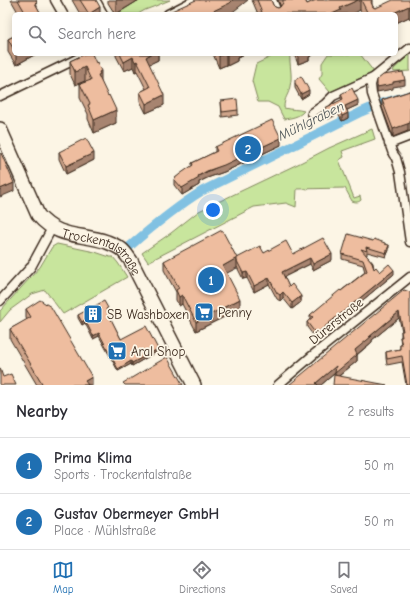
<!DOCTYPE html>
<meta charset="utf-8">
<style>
body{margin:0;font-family:"Comic Neue",sans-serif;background:#f2f2f3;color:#2b2b33}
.you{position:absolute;left:213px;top:210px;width:14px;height:14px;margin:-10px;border:3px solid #fff;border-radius:50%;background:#1a73e8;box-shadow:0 0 0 6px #1a73e833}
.badge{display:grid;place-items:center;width:26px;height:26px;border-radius:50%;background:#1f6fb2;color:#fff;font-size:13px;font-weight:700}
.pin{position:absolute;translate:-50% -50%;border:2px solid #fff;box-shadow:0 1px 4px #0006}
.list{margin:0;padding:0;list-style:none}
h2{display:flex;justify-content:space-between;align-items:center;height:52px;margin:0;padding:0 16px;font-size:17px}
h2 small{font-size:13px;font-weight:400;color:#7c7c81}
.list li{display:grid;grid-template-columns:26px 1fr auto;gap:12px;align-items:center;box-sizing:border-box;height:56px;padding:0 16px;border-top:1px solid #e1e1e2}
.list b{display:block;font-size:15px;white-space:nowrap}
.list p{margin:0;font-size:13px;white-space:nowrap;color:#7c7c81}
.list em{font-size:13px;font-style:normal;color:#7c7c81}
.icon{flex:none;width:22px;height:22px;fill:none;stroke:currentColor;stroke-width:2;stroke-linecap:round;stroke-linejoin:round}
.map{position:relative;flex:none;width:410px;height:385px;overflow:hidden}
.search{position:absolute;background:#fff;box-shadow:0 2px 10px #0003;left:12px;right:12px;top:12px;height:44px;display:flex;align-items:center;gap:10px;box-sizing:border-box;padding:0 14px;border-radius:6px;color:#7c7c81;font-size:15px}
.sheet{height:164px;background:#fff}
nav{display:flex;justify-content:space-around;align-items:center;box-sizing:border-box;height:56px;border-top:1px solid #e1e1e2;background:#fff;font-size:11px;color:#7c7c81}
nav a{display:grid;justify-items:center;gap:2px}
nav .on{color:#1f6fb2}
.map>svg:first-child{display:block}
.green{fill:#c8e59d;stroke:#82885e}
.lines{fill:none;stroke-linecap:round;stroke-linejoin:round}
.canal{stroke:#81c1e2;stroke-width:9}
.minor-casing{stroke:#3b2a1e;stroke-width:11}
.primary-casing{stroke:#3b2a1e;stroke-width:16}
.minor{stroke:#fcf5e5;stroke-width:8}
.primary{stroke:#fcf5e5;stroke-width:13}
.wall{fill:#cda389;stroke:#3b2a1e}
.shaded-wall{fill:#a7846f;stroke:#3b2a1e}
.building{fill:#eebd9f;stroke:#3b2a1e}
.labels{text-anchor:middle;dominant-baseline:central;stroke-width:3.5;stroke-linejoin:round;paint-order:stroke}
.street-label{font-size:13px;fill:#3b2a1e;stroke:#fcf5e5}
.poi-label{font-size:13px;fill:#3b2a1e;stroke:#fcf5e5;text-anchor:start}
.water-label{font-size:14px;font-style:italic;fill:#505759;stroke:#fcf5e5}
</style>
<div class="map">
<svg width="410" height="385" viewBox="0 0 410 385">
<rect width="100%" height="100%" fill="#fcf5e5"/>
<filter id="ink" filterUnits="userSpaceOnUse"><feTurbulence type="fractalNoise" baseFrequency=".025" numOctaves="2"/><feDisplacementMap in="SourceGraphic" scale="8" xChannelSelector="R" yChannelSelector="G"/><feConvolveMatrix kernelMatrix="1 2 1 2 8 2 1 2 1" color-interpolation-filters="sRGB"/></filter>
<g filter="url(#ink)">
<path class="green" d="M 139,0 L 170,0 L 153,7 L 145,10 L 138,14 L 117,14 Z
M 277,54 L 290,54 C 289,65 293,75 290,86 C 289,95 284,97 284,108 C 291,110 298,109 304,111 C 299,117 291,118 284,119 L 278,107 L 268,102 L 258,102 L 252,81 L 256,64 Z
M 328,54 L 360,54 L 374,72 L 330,92 L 319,79 L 322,74 L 322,63 Z
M 410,54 L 410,71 L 395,72 L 393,71 L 394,69 Z
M 372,129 L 375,139 L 342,151 L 344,157 L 339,160 L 354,198 L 360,196 L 361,200 C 358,203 355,202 352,201 L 345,188 L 297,189 L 296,207 L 286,203 L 254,207 L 148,262 L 142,253 L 171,233 L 199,211 L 302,162 L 329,148 Z
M 57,244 L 95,252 L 110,257 L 113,257 L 118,263 L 127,277 L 63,314 L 45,290 L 32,294 L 10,310 L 0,322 L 0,311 L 40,267 L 52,247 Z"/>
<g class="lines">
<path class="canal" d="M 129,247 C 152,227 176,207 202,191 L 361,112 L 382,103 L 410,95"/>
<defs>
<path id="minor" d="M 55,0 L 63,14
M 272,0 L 278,14
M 97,3 L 103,14
M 168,14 L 195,0
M 373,78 L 371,85 L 372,94 L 393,154 L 396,158 L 400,172 L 410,242
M 0,96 L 87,54
M 312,113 L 325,104 L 333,96 L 373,78 L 410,48
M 389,144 L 410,136
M 0,301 L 31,267 L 52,228
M 278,385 L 313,355 L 410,277"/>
<g id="primary">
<path id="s1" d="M 0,129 L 38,215 C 58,239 81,233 107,242 C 112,244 117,246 121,249 C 125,252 128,257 131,261 L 194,385"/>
</g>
</defs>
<use href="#minor" class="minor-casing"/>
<use href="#primary" class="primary-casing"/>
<use href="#minor" class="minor"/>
<use href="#primary" class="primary"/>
</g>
<path class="wall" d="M 11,0 L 36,0 L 37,7 L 41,14 L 19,14 Z
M 72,0 L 96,0 L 100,14 L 80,14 Z
M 108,0 L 139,0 L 116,14 L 115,14 L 108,3 Z
M 252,0 L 271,0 L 273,5 L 275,7 L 278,8 L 281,7 L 278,0 L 305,0 L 307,4 L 316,0 L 372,0 L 372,6 L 375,8 L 410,0 L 410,19 L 409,17 L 396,23 L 396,14 L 362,14 L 360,10 L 258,14 Z
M 14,36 L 14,54 L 36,54 L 16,65 L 8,52 L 8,39 Z
M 85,54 L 101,82 L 116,123 L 94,133 L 88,119 L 88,114 L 80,98 L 80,84 L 86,82 L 85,81 L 75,85 L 70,74 L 70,61 Z
M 116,54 L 158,54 L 158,60 L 149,64 L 164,105 L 146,113 L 140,101 L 140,92 L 146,89 L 137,71 L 135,72 L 133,67 L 124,71 L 116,56 Z
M 213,54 L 242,54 L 242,56 L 237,58 L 237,61 L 227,66 L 226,65 L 219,68 Z
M 294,54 L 313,54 L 313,55 L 309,57 L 309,60 L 298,64 Z
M 295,83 L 309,94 L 301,99 L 295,88 Z
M 410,91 L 410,131 L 393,137 L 382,107 L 382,100 Z
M 341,94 L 358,105 L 347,110 L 348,118 L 342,121 L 338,114 L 328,119 L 325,113 L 325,108 L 342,100 L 341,99 Z
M 221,101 L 238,110 L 238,115 L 222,117 Z
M 281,145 L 224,172 L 207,178 L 199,182 L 199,185 L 182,195 L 174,185 L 174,179 L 192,166 L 192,163 L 215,152 L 215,147 Z
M 59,152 L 94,160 L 66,174 L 59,159 Z
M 373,241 L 385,244 L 389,250 L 386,257 L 367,252 L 367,255 L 366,255 L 373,263 L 374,269 L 380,272 L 394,274 L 316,339 L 307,327 L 307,322 L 310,319 L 310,315 L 365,272 L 363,265 L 342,259 L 342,254 Z
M 264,253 L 293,254 L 332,260 L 313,270 L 310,264 L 284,277 L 289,287 L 301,302 L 292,309 L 283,298 L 280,301 L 277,299 L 269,284 L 254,292 L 247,278 L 243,279 L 237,267 L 226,273 L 240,309 L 196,331 L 182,304 L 179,306 L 176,300 L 176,292 L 164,270 L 164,261 L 237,258 Z
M 404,290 L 410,385 L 406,385 L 402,362 L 387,365 L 386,358 L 386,352 L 400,349 L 400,345 L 401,345 L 400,337 L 401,337 L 401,331 L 402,331 L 399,318 L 372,340 L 372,342 L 357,355 L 357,361 L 339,376 L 335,375 L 335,373 L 321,385 Z
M 26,309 L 92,385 L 37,385 L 10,339 L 10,329 L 27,320 L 26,318 Z
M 108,311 L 107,312 L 121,339 L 158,351 L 132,366 L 131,364 L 118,371 L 99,336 L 93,339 L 85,323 L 82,325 L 78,318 L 78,315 Z"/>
<path class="shaded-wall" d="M 117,0 L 139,0 L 116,14 L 116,1 Z
M 233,0 L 248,0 L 230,14 L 207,14 Z
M 358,0 L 360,0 L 360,10 L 353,14 L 332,14 L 340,8 Z
M 409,6 L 409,17 L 396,23 L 396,14 L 391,14 Z
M 100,7 L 100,14 L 89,14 Z
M 16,54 L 36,54 L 16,65 Z
M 151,54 L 158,54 L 158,60 L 146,66 L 146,57 Z
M 224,54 L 226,54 L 226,65 L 219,68 L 219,56 Z
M 227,54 L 242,54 L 242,56 L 237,58 L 237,61 L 227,66 Z
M 298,54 L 313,54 L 313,55 L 309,57 L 309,60 L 298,64 Z
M 133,57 L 133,67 L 124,71 L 124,62 Z
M 137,61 L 137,71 L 135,72 L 135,62 Z
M 85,67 L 85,81 L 75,85 L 75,72 Z
M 101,71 L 101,84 L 98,75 L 99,72 Z
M 405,80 L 405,85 L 393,87 L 393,89 L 377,92 L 377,87 L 393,82 Z
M 309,90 L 309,94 L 301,99 L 301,94 Z
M 164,95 L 164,105 L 146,113 L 146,104 Z
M 358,100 L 358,105 L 345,111 L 345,106 Z
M 338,109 L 338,114 L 328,119 L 328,114 Z
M 116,110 L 116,123 L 94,133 L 94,120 Z
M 348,113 L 348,118 L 342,121 L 342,116 Z
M 408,123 L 408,131 L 393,137 L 393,129 Z
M 281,138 L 281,145 L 224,172 L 207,178 L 199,182 L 199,185 L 182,195 L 182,188 L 198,176 Z
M 94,153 L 94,160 L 66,174 L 66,166 Z
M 14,183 L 14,191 L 0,197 L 0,189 Z
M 389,245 L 389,250 L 386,257 L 386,253 Z
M 332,254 L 332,260 L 313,270 L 313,264 Z
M 237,258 L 237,268 L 223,275 L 223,266 Z
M 310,258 L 310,264 L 282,278 L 282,272 Z
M 394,270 L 394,274 L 316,339 L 316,334 Z
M 247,272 L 247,278 L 243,279 L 243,273 Z
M 269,278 L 269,284 L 254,292 L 254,286 Z
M 283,292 L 283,298 L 280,301 L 280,295 Z
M 182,295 L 182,304 L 179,306 L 179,297 Z
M 301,296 L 301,302 L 292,309 L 292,303 Z
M 240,299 L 240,309 L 196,331 L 196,322 Z
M 399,312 L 399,318 L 372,340 L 372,342 L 355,356 L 355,350 L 369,337 Z
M 85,320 L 85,323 L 82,325 L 82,322 Z
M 99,333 L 99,336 L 93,339 L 93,336 Z
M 158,349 L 158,351 L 132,366 L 132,363 Z
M 357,355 L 357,361 L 335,379 L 335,373 L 321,385 L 316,385 L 316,383 L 336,366 Z
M 131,361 L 131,364 L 118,371 L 118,369 Z
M 92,377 L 92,385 L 85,385 L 85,381 Z"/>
<path class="building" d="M 18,0 L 36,0 L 37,1 L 35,3 L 41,14 L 26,14 Z
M 80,0 L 96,0 L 100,7 L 89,14 Z
M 196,0 L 233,0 L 230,3 L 207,14 L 165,14 Z
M 257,0 L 271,0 L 273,5 L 275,7 L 278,8 L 280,7 L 283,3 L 283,0 L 305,0 L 307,4 L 316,0 L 358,0 L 340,8 L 341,10 L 332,14 L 257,14 L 262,12 Z
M 361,0 L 372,0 L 371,2 L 373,7 L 375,8 L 378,7 L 393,0 L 410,0 L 410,8 L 409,6 L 391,14 L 368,14 Z
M 14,36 L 14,50 L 8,39 Z
M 85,54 L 92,54 L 96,63 L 97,62 L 101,71 L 99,72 L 100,74 L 98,75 L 108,96 L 109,95 L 116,110 L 94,120 L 88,105 L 90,104 L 80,84 L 91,80 L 85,67 L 75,72 L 70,61 Z
M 120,54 L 151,54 L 146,57 L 164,95 L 146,104 L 140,92 L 150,87 L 137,61 L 135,62 L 133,57 L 124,62 Z
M 218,54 L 224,54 L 219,56 Z
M 403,72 L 405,80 L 393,82 L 393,84 L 377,87 L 377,80 L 383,75 Z
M 301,76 L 309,90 L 301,94 L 295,83 L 295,80 Z
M 352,88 L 358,100 L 345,106 L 348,113 L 342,116 L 338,109 L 328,114 L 325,108 L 343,99 L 341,94 Z
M 410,91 L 410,123 L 393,129 L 382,100 Z
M 237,99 L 238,110 L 222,112 L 221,101 Z
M 272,120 L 281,138 L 224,165 L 207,171 L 198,176 L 199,178 L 182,188 L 174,179 L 180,174 L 193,165 L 192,163 L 217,151 L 215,147 Z
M 86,138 L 94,153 L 66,166 L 59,152 Z
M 1,153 L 14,183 L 0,189 L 0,154 Z
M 222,230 L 237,258 L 223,266 L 240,299 L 196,322 L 182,295 L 179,297 L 176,290 L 179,288 L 164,261 Z
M 348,234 L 373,241 L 374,239 L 385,243 L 385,244 L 389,245 L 386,253 L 366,247 L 367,251 L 361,249 L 373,263 L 372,263 L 374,269 L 376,267 L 380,272 L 389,264 L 394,270 L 316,334 L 307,322 L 313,317 L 310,315 L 340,290 L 341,291 L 367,271 L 363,260 L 342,254 Z
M 323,238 L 332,254 L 313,264 L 310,258 L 282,272 L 289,287 L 292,284 L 301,296 L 292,303 L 283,292 L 280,295 L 277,293 L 269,278 L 254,286 L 247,272 L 243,273 L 237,261 L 237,258 L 260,246 L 264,253 L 286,241 L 293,254 Z
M 404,290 L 410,292 L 410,385 L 407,385 L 402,356 L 387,359 L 386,352 L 400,349 L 400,345 L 402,345 L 400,337 L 402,337 L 401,331 L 403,331 L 399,312 L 369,337 L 372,336 L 355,350 L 357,355 L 335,373 L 336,366 L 316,383 L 318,385 L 289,385 Z
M 40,300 L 51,307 L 92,377 L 85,381 L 88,385 L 43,385 L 10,329 L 31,317 L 26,309 Z
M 104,301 L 108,308 L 106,309 L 121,339 L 146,326 L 158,349 L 132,363 L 131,361 L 118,369 L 99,333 L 93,336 L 85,320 L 82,322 L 78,315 Z
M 167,357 L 183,385 L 125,385 L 123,383 Z
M 0,368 L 3,377 L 11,374 L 16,385 L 0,385 Z
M 334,375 L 387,385 L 333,385 Z"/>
</g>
<defs>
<symbol id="supermarket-square" viewBox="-11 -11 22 22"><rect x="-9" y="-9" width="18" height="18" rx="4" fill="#1f6fb2" stroke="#fcf5e5"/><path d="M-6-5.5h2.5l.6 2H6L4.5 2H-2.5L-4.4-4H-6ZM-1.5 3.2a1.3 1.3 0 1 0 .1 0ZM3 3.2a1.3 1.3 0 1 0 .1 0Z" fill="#fff"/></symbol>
<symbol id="building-square" viewBox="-11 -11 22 22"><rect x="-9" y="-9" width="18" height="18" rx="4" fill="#1f6fb2" stroke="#fcf5e5"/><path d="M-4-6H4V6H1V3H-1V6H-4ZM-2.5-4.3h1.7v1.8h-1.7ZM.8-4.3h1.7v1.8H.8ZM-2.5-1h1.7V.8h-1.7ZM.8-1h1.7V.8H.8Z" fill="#fff"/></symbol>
</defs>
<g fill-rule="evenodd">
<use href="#supermarket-square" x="193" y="301" width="22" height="22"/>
<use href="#building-square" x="82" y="303" width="22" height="22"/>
<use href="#supermarket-square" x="106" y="340" width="22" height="22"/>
</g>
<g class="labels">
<g class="street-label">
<text stroke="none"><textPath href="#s1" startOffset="170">Trockentalstraße</textPath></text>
<text transform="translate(336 321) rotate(-39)">Dürerstraße</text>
</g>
<g class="poi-label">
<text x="218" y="312">Penny</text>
<text x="107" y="314">SB Washboxen</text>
<text x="131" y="351">Aral Shop</text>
</g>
<g class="water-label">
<text transform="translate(311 121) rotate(-26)">Mühlgraben</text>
</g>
</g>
</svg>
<div class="you"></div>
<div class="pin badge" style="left:211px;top:280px">1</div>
<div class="pin badge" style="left:248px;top:149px">2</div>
<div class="search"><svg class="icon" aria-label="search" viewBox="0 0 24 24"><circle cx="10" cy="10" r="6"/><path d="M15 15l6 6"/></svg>Search here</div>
</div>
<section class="sheet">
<h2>Nearby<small>2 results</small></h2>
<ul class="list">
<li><span class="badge">1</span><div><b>Prima Klima</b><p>Sports · Trockentalstraße</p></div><em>50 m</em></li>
<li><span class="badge">2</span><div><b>Gustav Obermeyer GmbH</b><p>Place · Mühlstraße</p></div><em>50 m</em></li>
</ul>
</section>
<nav>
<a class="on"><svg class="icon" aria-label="map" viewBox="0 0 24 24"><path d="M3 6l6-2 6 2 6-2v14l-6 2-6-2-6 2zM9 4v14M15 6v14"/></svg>Map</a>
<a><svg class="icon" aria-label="directions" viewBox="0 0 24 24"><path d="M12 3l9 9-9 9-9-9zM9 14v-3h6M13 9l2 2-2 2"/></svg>Directions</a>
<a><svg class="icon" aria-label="saved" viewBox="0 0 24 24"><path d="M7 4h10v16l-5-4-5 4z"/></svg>Saved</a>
</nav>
